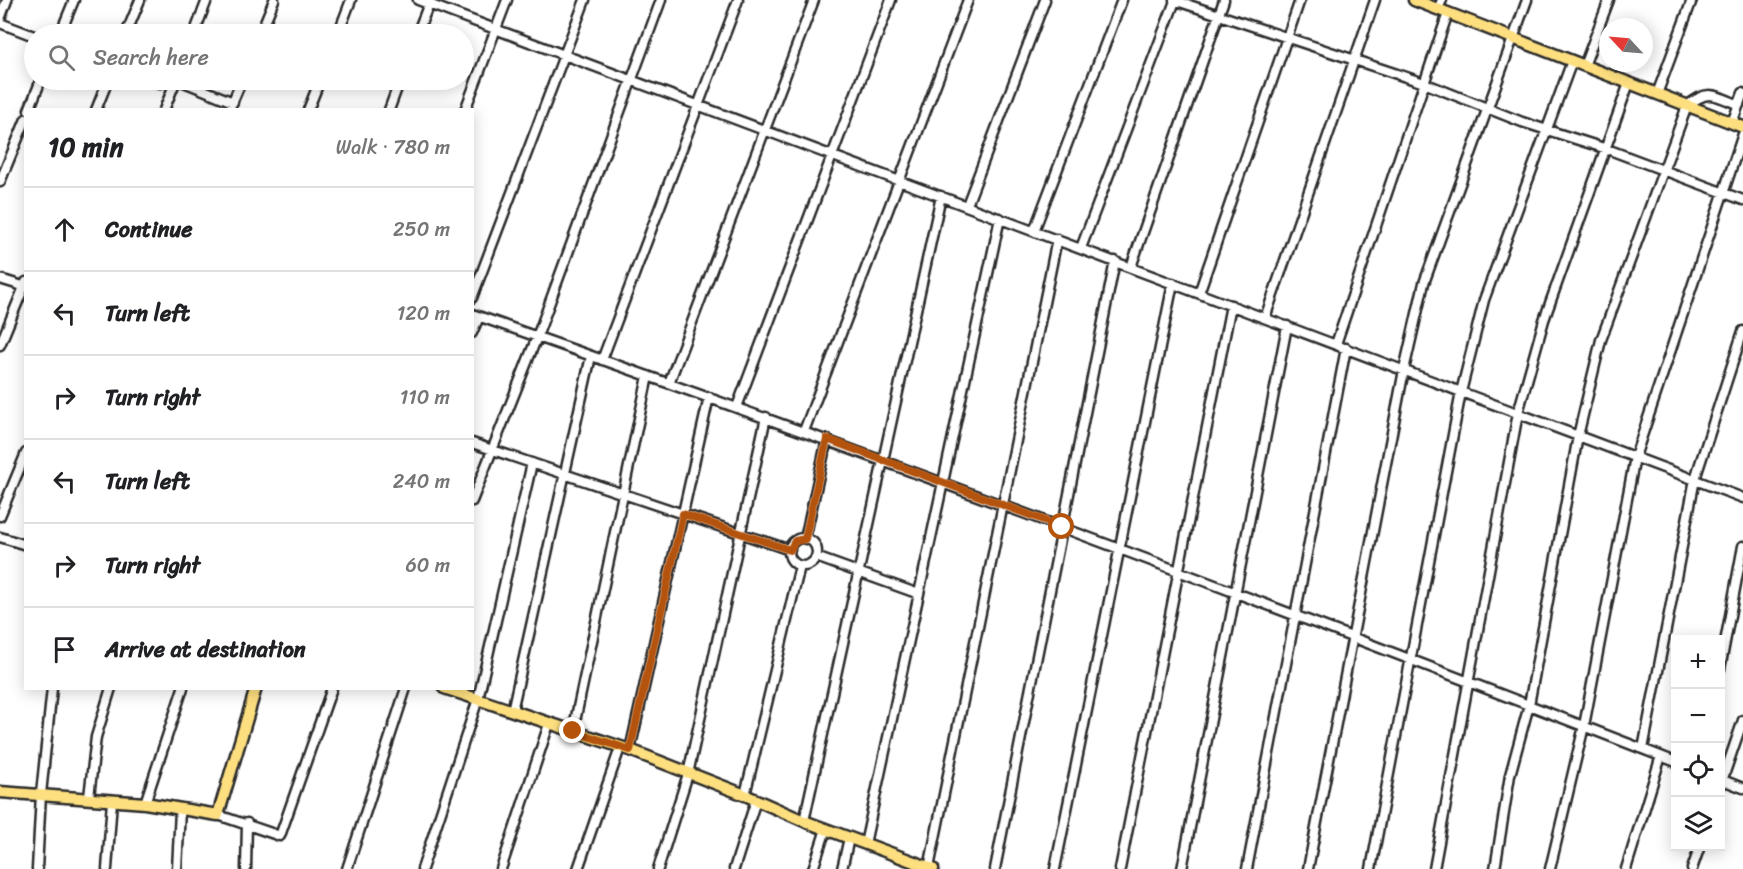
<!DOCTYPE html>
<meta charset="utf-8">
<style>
body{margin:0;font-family:Sriracha,sans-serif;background:#f2f2f2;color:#202124}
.controls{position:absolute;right:18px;bottom:18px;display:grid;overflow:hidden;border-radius:0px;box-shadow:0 3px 15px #0003}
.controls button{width:54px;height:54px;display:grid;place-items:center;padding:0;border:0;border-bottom:2px solid #e0e0e0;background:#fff;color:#202124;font:30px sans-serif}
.compass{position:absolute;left:1599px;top:18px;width:54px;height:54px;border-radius:50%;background:#fff;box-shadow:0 3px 15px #0003;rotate:296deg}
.stop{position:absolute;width:18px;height:18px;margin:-14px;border:4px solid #b45309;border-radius:50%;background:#fff}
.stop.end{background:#b45309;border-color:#fff;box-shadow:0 2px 6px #0008}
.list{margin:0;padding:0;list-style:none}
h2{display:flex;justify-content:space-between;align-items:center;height:78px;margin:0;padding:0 24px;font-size:26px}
h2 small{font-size:20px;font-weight:400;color:#757577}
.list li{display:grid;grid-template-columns:39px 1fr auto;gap:18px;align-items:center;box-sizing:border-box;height:84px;padding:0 24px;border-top:2px solid #e0e0e0}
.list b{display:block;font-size:22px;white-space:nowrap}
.list em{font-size:20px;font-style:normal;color:#757577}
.icon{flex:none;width:33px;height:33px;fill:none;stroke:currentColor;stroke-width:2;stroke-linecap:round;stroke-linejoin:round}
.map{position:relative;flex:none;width:1743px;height:869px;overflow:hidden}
.search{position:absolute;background:#fff;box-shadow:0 3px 15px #0003;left:24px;top:24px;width:450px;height:66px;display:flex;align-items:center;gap:15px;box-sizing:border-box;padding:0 21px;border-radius:33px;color:#757577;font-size:22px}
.panel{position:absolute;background:#fff;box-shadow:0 3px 15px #0003;left:24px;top:108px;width:450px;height:582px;border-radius:0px}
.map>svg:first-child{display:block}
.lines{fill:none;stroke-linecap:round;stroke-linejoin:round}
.minor-casing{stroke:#2b2b2b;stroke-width:13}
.major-casing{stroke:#2b2b2b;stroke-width:15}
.minor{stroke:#fff;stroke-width:8}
.major{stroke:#fddf80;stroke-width:10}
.route{stroke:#b45309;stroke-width:8}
</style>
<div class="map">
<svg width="1743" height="869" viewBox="0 0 1743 869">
<rect width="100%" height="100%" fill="#fff"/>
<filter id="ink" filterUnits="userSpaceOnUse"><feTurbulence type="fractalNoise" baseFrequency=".0167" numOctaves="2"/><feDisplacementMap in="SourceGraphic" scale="12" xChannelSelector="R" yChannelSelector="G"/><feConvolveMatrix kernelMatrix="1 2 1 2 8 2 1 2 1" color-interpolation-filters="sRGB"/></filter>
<g filter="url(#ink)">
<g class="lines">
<defs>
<path id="minor" d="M 418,0 L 1743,498
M 1174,0 L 1424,83 L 1522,122 L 1607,149 L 1743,200
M 1438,9 L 1442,0
M 0,19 L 7,0
M 0,23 L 34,36
M 60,34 L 74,0
M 126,34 L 140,0
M 194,34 L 207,0
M 260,34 L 274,0
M 338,34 L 351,0
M 417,34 L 430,1
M 1584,66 L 1609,0
M 151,80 L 160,83 L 172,80
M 179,80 L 233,102
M 1657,94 L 1692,0
M 29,110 L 41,80
M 96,110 L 108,80
M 164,110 L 176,80
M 229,110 L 242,80
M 308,110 L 320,80
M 389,110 L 400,80
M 465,110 L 507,0
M 1732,123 L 1743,93
M 0,182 L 26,119
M 967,205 L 1045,0
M 1034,231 L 1122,0
M 1081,248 L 1175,1
M 1131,267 L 1224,0
M 0,279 L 26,287
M 1199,293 L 1300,0
M 472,298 L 585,0
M 472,314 C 877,455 1277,607 1676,762
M 1265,318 L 1375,0
M 472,333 L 479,317
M 1336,344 L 1448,13
M 0,345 L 26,282
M 602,360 L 738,0
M 669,383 L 814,0
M 737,407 L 891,0
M 804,431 L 968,0
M 472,443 L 790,550
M 472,501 L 537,337 L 661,0
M 0,516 L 26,453
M 0,537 L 26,545
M789 552a14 14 0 1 1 28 0a14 14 0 1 1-28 0Z
M 805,539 L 827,439
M 816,557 L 919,594
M 1720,669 L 1743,546
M 512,711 L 591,356
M 573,731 L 648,376
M 1643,749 L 1695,479 L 1743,331
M 630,750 L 709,397
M 1720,779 L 1743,788
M 1720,787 L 1743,720
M 745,795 L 800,566
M 89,797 L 96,737 L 111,688
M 145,803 L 183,688
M 218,815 L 280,836 L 332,688
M 804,821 L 941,196
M 865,844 L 1000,218
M 929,868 L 1057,239
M 37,869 L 41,794 L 52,688
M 107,869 L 112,801
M 177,869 L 180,810
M 246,869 L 247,823
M 347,869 L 406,688
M 422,869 L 478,699 L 532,463
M 501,869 L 549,724
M 578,869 L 620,748
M 658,869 L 688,774 L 766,417
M 734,869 L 756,800
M 813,869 L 826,829
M 842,869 L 849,838
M 995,869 L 1115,261
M 1055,869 L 1173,283
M 1120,869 L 1231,305
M 1182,869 L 1287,326
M 1247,869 L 1346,348
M 1308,869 L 1404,370 L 1424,283 L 1527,0
M 1371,869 L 1461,392 L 1484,300 L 1572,61
M 1434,869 L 1518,413 L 1544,320 L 1629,83
M 1495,869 L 1510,775 L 1529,705 L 1578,436 L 1601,340 L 1687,106 C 1708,88 1715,95 1739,105
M 1550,869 L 1584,726 L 1635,457 L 1743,134
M 1626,869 L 1661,756
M 1692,869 L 1700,846"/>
<path id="major" d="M 1414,0 L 1743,127
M 444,688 L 630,750 L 745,795 L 804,821 L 933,869
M 0,792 L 145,803 L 218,815 L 256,688"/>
</defs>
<use href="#minor" class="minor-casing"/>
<use href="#major" class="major-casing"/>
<use href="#minor" class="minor"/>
<use href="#major" class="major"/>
</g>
</g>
<g class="lines" filter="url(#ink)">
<path class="route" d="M 573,731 L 630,750 L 683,514 L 790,550 L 795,541 L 805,539 L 827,439 L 1062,527"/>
</g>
</svg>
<div class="controls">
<button>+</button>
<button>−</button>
<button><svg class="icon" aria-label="locate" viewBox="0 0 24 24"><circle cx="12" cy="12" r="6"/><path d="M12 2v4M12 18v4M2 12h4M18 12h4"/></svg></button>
<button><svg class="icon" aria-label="layers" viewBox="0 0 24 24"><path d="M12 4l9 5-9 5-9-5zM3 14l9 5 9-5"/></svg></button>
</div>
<svg class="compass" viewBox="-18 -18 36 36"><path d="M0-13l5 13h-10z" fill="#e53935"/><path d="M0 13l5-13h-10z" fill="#757577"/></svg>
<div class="stop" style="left:1062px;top:527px"></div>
<div class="stop end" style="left:573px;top:731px"></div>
<div class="search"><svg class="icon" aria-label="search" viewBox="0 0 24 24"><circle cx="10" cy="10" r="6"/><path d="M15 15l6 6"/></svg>Search here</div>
<section class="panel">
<h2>10 min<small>Walk · 780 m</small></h2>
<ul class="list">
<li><svg class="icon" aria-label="ahead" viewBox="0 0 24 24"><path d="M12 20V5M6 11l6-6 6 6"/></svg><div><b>Continue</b></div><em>250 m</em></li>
<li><svg class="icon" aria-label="left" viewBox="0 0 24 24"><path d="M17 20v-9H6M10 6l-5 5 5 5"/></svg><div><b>Turn left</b></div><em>120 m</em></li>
<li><svg class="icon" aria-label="right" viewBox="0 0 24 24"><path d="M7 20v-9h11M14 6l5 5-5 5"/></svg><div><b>Turn right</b></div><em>110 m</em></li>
<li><svg class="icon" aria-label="left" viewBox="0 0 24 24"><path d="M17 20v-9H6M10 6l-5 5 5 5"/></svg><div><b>Turn left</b></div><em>240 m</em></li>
<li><svg class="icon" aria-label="right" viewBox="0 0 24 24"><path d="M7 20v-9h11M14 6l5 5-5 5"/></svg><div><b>Turn right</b></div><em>60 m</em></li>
<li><svg class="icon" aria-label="arrive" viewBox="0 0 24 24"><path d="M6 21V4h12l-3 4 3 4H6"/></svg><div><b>Arrive at destination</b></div></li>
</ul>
</section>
</div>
